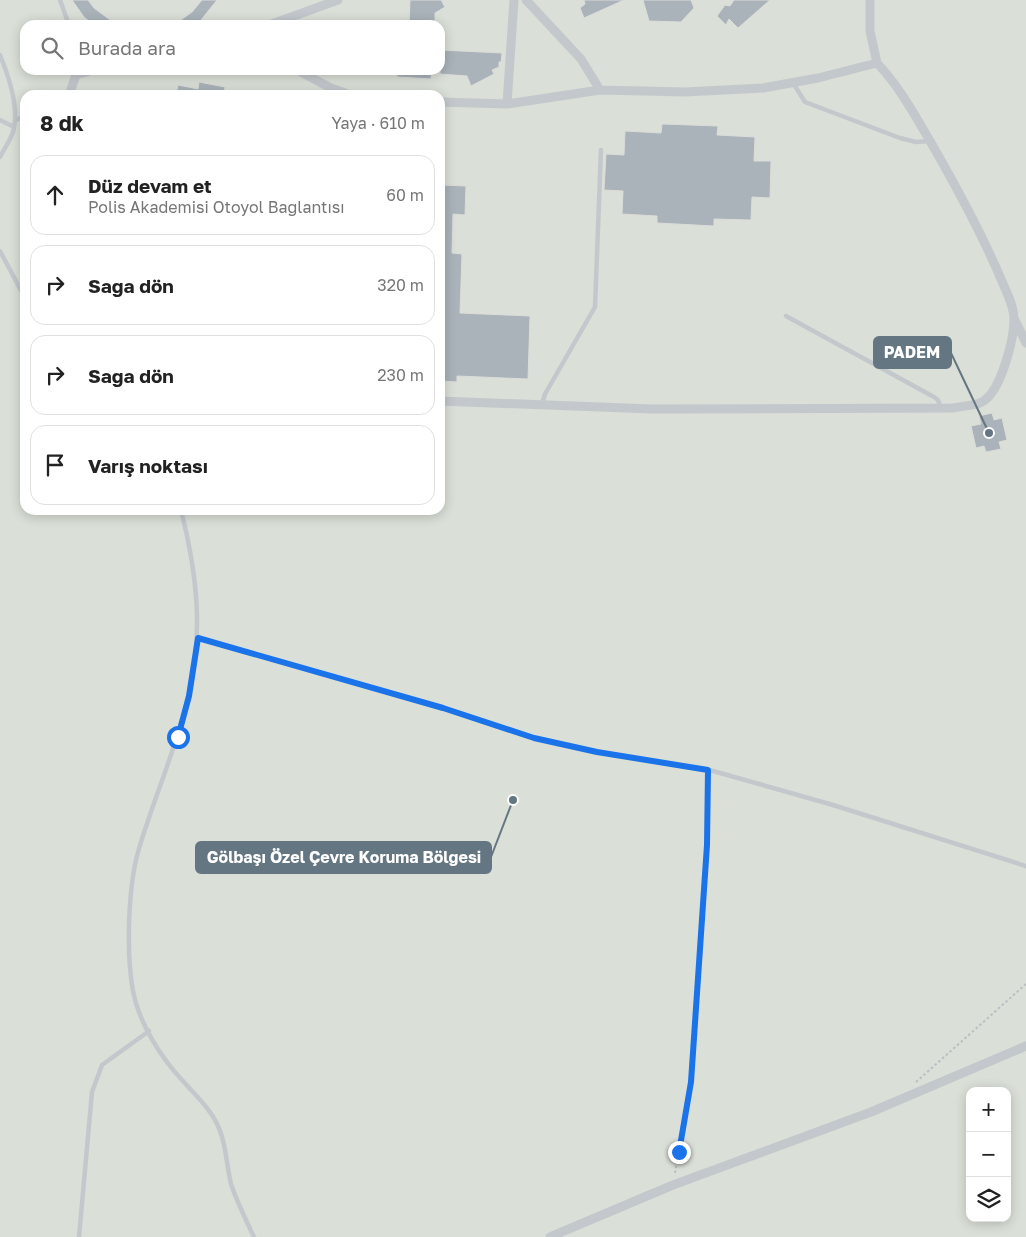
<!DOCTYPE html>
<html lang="tr">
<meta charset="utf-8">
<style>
body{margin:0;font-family:"Golos Text",sans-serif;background:#f6f6f6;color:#222}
.controls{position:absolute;right:15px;bottom:15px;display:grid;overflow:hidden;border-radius:10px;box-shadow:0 2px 12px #0003}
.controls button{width:45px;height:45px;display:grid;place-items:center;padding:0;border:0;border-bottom:1px solid #e0e0e0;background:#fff;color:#222;font:25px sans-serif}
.stop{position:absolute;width:15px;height:15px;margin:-11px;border:4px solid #1a73e8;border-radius:50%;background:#fff}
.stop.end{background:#1a73e8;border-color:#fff;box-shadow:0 1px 5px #0008}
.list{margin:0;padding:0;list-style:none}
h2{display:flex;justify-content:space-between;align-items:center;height:65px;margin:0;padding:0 20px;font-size:21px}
h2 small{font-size:16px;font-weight:400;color:#767676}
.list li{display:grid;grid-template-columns:32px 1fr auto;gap:15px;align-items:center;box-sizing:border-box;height:80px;margin:0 10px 10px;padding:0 10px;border:1px solid #e0e0e0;border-radius:15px}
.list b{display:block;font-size:19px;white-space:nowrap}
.list p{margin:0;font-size:16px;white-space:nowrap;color:#767676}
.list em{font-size:16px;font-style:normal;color:#767676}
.icon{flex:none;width:28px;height:28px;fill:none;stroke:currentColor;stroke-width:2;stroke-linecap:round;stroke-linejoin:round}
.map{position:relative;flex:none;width:1026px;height:1237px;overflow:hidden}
.search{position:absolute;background:#fff;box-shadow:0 2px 12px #0003;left:20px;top:20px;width:425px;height:55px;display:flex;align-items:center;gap:12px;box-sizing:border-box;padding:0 18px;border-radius:15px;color:#767676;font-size:19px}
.panel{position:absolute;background:#fff;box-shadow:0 2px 12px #0003;left:20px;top:90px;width:425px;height:425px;border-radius:15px}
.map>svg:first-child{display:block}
.green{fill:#dadfd7;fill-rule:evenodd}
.building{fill:#aab3b9;stroke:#dcdcda}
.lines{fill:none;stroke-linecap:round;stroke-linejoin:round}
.path{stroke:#bbbfc2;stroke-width:2;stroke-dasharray:2.5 2.5;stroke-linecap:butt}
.lane{stroke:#c3c8cc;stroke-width:4.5}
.street{stroke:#c3c8cc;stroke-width:9}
.route{stroke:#1a73e8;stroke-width:6}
.leader{fill:none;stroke:#657683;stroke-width:2}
.callout-dot{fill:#657683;stroke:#fff;stroke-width:2}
.callout{fill:#657683;stroke:#657683;stroke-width:2}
.callout-label{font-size:16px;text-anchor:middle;font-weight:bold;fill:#fff}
</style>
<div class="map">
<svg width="1026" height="1237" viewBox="0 0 1026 1237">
<rect width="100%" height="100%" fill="#fafaf8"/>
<path class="green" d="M 0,0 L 1026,0 L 1026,1237 L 0,1237 ZM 25,25 L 440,25 L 440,70 L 25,70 ZM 25,95 L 440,95 L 440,510 L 25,510 ZM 970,1091 L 1007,1091 L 1007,1218 L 970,1218 Z"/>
<path class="building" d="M 72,0 L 88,0 L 94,8 L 117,25 L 94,25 L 84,17 Z
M 202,0 L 217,0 L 197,25 L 174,25 L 192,12 Z
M 410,0 L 441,0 L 445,7 L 435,13 L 435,25 L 409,25 Z
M 584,0 L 624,0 L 584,18 L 580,8 L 585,4 Z
M 643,0 L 691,0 L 694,8 L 681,22 L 649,21 Z
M 734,0 L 770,0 L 738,28 L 729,19 L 726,25 L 717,16 L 725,5 L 730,6 Z
M 440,50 L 502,53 L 501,62 L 499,62 L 499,67 L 492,70 L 494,74 L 471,86 L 467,76 L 440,74 Z
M 397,70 L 432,70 L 431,79 L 397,77 Z
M 199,82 L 225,87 L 224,95 L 176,95 L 178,85 L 198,89 Z
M 662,124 L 718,126 L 717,135 L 755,137 L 754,161 L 771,161 L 770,198 L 752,197 L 751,220 L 714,219 L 714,226 L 657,223 L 657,216 L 622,214 L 623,191 L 604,190 L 606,154 L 624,155 L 625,131 L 661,133 Z
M 440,185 L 466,186 L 465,215 L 453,214 L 452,253 L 462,254 L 460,313 L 530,316 L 528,379 L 457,376 L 457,382 L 440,381 Z
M 992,413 L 994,420 L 1002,418 L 1007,440 L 999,442 L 1001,449 L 986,452 L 984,446 L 976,448 L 971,426 L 981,424 L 979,416 Z"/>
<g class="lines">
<path class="path" d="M 916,1082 L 1026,984
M 675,1173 L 691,1081 L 706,876 L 708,777"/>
<path class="lane" d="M 60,0 L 69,25
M 0,55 C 9,77 20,109 13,132 C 10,141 4,149 0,157
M 793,83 L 805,102 L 900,138 L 916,142 L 930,141
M 0,120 L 14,127
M 15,120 L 25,117
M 0,251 L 25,298
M 786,316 L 934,397 L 938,400 L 941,408
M 542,404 L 545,394 L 595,307 L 601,150
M 181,510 C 197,573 204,634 188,697 C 176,750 153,800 138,852 C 128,889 126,953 133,991 C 139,1023 161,1058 183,1081 C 194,1094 207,1105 215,1120 C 226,1139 226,1163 231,1184 C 237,1202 246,1220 254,1237
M 198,638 L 443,708 L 534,738 L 597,752 L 713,771 L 833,805 L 1026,866
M 79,1237 L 92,1092 L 102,1065 L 149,1031"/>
<path class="street" d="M 526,0 L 581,59 L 600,90
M 870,0 L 870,31 L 877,63
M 269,25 L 338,0
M 297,70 L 331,88 L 351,95
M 69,95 L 76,75 L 93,70
M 440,102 L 507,104 L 600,90 L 685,92 L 763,88 L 818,78 L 877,63
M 507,104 L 514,0
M 1014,318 L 1026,343
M 440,401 L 652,409 L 953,408 C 962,406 974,406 982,402 C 1001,392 1014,339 1014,319 C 1014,306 1006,291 1001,279 C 981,232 956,186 930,141 C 914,114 899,86 877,63
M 550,1237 L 673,1185 L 871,1112 L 1026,1046"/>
</g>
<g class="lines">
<path class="route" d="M 178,737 L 189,696 L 198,638 L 443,708 L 534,738 L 597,752 L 708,770 L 707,845 L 691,1082 L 679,1152"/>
</g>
<path class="leader" d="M989 433L951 353M513 800L491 857"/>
<g class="callout-dot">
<circle cx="989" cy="433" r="5"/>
<circle cx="513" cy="800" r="5"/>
</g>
<g class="callout">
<rect x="874" y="337" width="77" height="31" rx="5"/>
<rect x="196" y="842" width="295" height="31" rx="5"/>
</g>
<g class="callout-label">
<text x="912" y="358">PADEM</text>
<text x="344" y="863">Gölbaşı Özel Çevre Koruma Bölgesi</text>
</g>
</svg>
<div class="controls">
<button>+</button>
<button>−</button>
<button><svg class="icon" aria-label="layers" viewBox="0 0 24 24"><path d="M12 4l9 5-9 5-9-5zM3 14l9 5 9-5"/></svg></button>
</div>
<div class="stop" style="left:178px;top:737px"></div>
<div class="stop end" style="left:679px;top:1152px"></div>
<div class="search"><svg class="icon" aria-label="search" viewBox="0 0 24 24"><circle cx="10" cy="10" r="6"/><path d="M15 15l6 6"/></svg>Burada ara</div>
<section class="panel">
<h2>8 dk<small>Yaya · 610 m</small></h2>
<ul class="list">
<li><svg class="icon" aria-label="ahead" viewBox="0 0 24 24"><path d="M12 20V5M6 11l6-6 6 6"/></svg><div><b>Düz devam et</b><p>Polis Akademisi Otoyol Bağlantısı</p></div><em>60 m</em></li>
<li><svg class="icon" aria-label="right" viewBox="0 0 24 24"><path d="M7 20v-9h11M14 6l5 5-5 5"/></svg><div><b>Sağa dön</b></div><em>320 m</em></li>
<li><svg class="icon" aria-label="right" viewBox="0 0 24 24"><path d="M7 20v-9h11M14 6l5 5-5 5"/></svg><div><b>Sağa dön</b></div><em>230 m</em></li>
<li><svg class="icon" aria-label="arrive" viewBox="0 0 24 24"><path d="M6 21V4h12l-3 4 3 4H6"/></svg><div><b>Varış noktası</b></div></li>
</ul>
</section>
</div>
